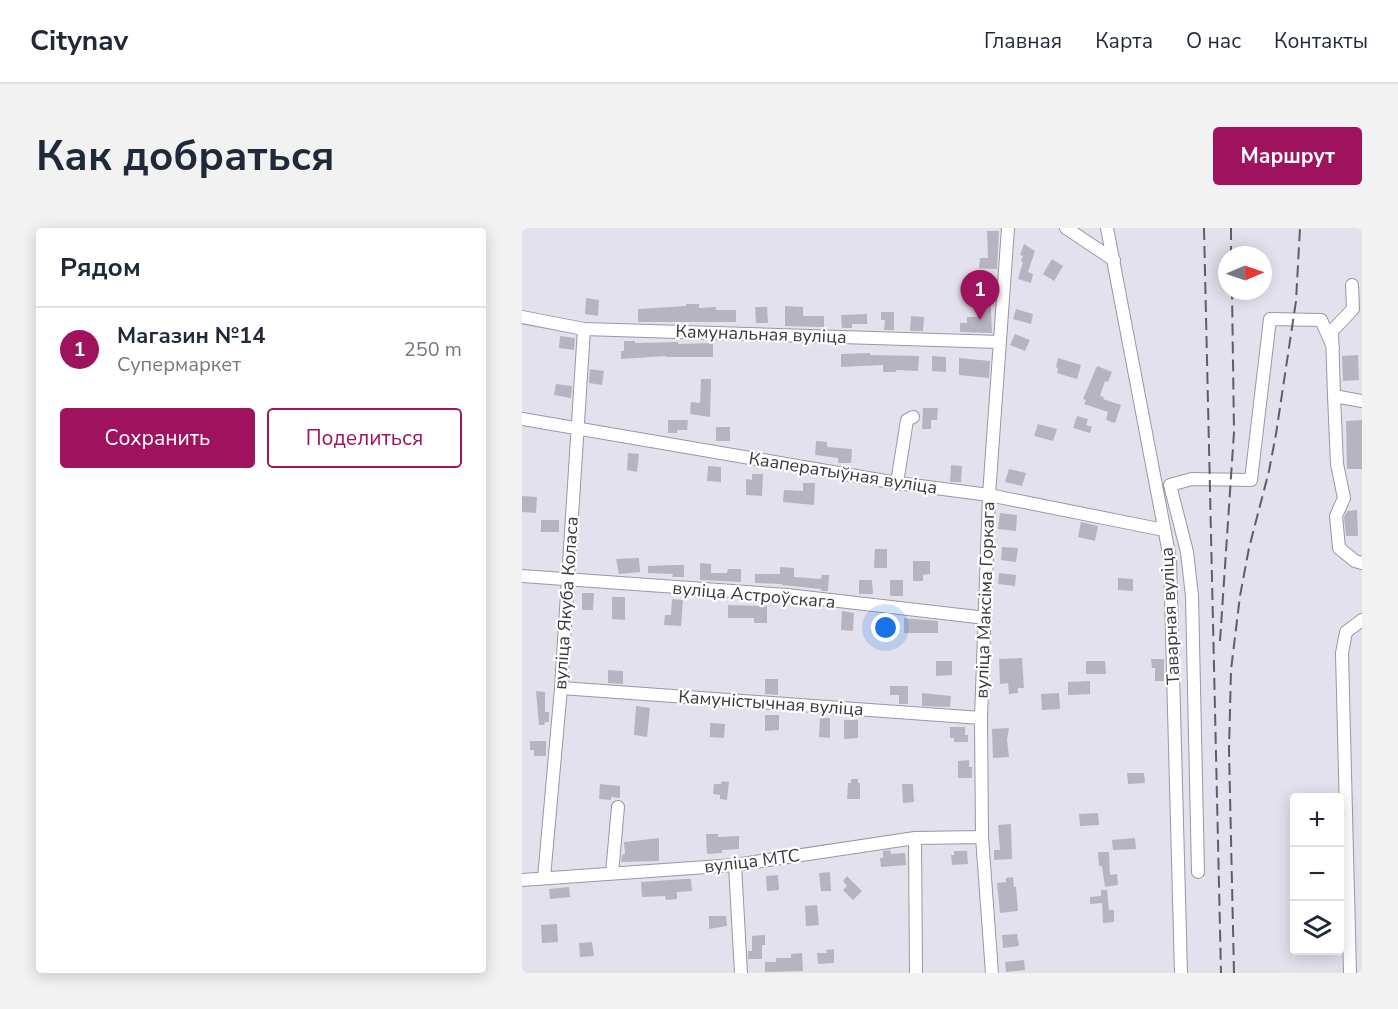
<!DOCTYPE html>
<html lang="ru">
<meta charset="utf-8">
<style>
body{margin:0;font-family:"Nunito Sans",sans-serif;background:#f2f2f3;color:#1f2937}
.controls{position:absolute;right:18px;bottom:18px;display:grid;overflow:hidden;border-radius:6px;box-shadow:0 3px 15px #0003}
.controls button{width:54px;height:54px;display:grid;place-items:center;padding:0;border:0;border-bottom:2px solid #e0e1e3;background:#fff;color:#1f2937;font:30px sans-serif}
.compass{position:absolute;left:696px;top:18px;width:54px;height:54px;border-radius:50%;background:#fff;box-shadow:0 3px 15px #0003;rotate:88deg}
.you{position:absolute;left:364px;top:400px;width:21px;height:21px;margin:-15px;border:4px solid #fff;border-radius:50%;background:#1a73e8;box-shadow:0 0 0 9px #1a73e833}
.badge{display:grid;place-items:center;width:39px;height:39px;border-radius:50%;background:#9f135e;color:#fff;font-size:20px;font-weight:700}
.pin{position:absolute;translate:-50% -50px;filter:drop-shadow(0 2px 3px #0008)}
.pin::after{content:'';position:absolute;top:32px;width:21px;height:18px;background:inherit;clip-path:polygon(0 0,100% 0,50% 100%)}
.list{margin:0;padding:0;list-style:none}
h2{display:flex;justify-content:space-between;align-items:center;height:78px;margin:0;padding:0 24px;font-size:26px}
h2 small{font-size:20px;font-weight:400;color:#747a83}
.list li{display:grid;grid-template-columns:39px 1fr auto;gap:18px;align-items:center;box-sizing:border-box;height:84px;padding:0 24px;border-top:2px solid #e0e1e3}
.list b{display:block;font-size:22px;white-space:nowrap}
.list p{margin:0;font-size:20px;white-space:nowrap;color:#747a83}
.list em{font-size:20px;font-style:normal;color:#747a83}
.actions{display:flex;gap:12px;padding:18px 24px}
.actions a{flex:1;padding:14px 0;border:2px solid #9f135e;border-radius:6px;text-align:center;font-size:21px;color:#9f135e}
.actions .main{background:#9f135e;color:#fff}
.icon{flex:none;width:33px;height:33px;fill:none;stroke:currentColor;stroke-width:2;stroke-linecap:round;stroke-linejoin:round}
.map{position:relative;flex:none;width:840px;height:745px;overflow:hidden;border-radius:6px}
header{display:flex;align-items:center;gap:36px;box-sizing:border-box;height:84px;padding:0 30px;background:#fff;border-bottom:2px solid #e0e1e3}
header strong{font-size:28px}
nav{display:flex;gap:33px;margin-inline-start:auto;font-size:21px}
.intro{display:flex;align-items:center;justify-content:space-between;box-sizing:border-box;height:144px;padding:0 36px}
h1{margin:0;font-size:42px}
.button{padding:15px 27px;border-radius:6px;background:#9f135e;color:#fff;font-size:21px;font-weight:700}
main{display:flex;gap:36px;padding:0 36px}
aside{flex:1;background:#fff;border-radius:6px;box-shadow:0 3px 15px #0003}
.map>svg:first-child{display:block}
.building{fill:#b6b4c0}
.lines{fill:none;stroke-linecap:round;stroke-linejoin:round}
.minor-casing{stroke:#9997a2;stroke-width:14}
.minor{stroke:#fff;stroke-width:12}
.rail{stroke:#605e65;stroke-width:2;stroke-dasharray:12 6;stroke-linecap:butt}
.labels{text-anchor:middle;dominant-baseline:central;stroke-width:4.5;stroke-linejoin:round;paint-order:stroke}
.street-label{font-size:18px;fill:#3a393e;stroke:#fff}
</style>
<header>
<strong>Citynav</strong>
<nav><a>Главная</a><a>Карта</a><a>О нас</a><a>Контакты</a></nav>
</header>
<div class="intro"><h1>Как добраться</h1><a class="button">Маршрут</a></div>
<main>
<aside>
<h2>Рядом<small></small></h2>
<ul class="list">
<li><span class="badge">1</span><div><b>Магазин №14</b><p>Супермаркет</p></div><em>250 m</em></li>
</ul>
<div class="actions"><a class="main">Сохранить</a><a>Поделиться</a></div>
</aside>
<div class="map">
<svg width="840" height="745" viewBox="0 0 840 745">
<rect width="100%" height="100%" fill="#e3e1ed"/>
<path class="building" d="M 465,3 L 477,3 L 475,41 L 457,40 L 458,30 L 466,30 Z
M 502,16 L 513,23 L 506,44 L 511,46 L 509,55 L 496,51 L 501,34 L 499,33 L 501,28 L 498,27 Z
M 530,31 L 541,38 L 532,53 L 521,46 Z
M 468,60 L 470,105 L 438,104 L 438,95 L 445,95 L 445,89 L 455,89 L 455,71 L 453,71 L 453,61 Z
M 64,70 L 77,72 L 76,88 L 63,86 Z
M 164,76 L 177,76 L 177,80 L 194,79 L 194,82 L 214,82 L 214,94 L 116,94 L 116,81 L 164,78 Z
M 263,78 L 281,79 L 281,88 L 302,88 L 302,99 L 263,98 Z
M 233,79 L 245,79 L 246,95 L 234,95 Z
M 494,81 L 511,86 L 509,96 L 491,91 Z
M 359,84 L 372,84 L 372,102 L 362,102 L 363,92 L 359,92 Z
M 345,86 L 345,96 L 330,96 L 330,100 L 320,100 L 319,87 Z
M 389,88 L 402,89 L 401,103 L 388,103 Z
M 493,106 L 508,112 L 503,123 L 488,117 Z
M 38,108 L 53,110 L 52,122 L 37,120 Z
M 102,113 L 113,113 L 113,115 L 156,114 L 156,116 L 191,115 L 191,129 L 144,129 L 144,128 L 99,131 L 99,123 L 102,123 Z
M 348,125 L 348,127 L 397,128 L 396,143 L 374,142 L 374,144 L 361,144 L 361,137 L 319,139 L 319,126 Z
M 836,127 L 837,152 L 821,153 L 820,128 Z
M 410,128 L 424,129 L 424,144 L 410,143 Z
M 437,130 L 468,133 L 467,150 L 437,147 Z
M 536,130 L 559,137 L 555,151 L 535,145 L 536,140 L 534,139 Z
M 575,138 L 590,144 L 586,154 L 583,153 L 578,168 L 582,169 L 581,171 L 599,177 L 593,195 L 584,192 L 586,184 L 562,176 L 564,172 L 561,171 Z
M 68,141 L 82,143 L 80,157 L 67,155 Z
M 179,151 L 189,151 L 188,189 L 168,186 L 169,174 L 178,175 Z
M 34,156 L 50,158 L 49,170 L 32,167 Z
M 401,180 L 416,180 L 415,192 L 409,192 L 409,201 L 400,201 Z
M 555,188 L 566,191 L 564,197 L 570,199 L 568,205 L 551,200 Z
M 146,192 L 166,192 L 165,202 L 155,202 L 155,205 L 146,205 Z
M 840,192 L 840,241 L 825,241 L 824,193 Z
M 516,196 L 535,201 L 531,213 L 512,208 Z
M 194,199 L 208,199 L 208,213 L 194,213 Z
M 294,213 L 305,214 L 305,219 L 330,221 L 329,235 L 316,235 L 316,230 L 293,227 Z
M 106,225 L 117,226 L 115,244 L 105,242 Z
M 429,237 L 440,238 L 439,254 L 428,254 Z
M 186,238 L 199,239 L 199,254 L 185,253 Z
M 487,241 L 504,245 L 500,258 L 483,254 Z
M 230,246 L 241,246 L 240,268 L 224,267 L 224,251 L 230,252 Z
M 281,255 L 293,255 L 292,277 L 261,274 L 262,262 L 281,263 Z
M 0,268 L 15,269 L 14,285 L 0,284 Z
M 835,282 L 836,308 L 824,308 L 822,289 L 825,283 Z
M 478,285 L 495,287 L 494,303 L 476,301 Z
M 19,292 L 37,292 L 37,304 L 19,304 Z
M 559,294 L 576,298 L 573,313 L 556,309 Z
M 480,319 L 496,320 L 494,334 L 479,332 Z
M 353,321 L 365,321 L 365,340 L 352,340 Z
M 117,330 L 118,344 L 97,346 L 94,331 Z
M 391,333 L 408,333 L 408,346 L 401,347 L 401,353 L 391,353 Z
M 178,335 L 189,336 L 189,345 L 205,345 L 206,341 L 219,341 L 219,354 L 178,352 Z
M 151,337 L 162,337 L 162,349 L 150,349 L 151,346 L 126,345 L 126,338 Z
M 258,339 L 272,340 L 272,349 L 299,351 L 300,347 L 307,347 L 306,363 L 299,363 L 299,361 L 260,357 L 260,356 L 233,355 L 233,346 L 258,346 Z
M 477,345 L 494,347 L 493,358 L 476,356 Z
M 596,350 L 611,351 L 611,363 L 596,362 Z
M 337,352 L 350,352 L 351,366 L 337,366 Z
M 368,352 L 381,352 L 381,368 L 368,368 Z
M 60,365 L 72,365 L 71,382 L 60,382 Z
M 90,369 L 103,369 L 103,392 L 90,391 Z
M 150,371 L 161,372 L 159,398 L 142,397 L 143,387 L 149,387 Z
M 206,377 L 245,378 L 245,395 L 232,395 L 232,390 L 206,390 Z
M 320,383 L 332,385 L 331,403 L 319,402 Z
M 382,390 L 416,393 L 416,405 L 382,405 Z
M 500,430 L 502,460 L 496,460 L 496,465 L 487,466 L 486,455 L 478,456 L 477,431 Z
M 629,431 L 642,431 L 642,453 L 633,453 L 633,440 L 630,440 Z
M 414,433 L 430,433 L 430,447 L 414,448 Z
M 564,433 L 583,433 L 584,446 L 564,446 Z
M 86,442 L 101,443 L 101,456 L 86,455 Z
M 243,451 L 256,451 L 256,467 L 243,466 Z
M 568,453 L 568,466 L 546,467 L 546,454 Z
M 368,458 L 386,458 L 386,476 L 377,476 L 377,467 L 368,467 Z
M 14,463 L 23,464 L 23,484 L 27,484 L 27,494 L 23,494 L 22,497 L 17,497 Z
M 400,465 L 429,468 L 428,479 L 400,478 Z
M 537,465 L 538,481 L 520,482 L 519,466 Z
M 114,478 L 128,480 L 125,509 L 112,507 Z
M 243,487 L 257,487 L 257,502 L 243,503 Z
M 298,490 L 308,490 L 308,510 L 297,509 Z
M 322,492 L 336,492 L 336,510 L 322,511 Z
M 188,495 L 203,496 L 202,510 L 188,509 Z
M 428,499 L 443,499 L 443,507 L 446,507 L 446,514 L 432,514 L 432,510 L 428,510 Z
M 487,500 L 485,512 L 487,529 L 471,530 L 470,501 Z
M 8,513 L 24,513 L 24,528 L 12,528 L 12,522 L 8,522 Z
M 447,532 L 447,539 L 450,539 L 450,550 L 436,550 L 436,533 Z
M 605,545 L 622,545 L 623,555 L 606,556 Z
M 329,551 L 336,551 L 336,555 L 338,555 L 338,571 L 325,571 L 326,555 L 329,555 Z
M 200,553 L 207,554 L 205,572 L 198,571 L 198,567 L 191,566 L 192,556 L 199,556 Z
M 78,556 L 98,558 L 98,570 L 89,569 L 89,572 L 77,571 Z
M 380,556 L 391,556 L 392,574 L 381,575 Z
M 576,585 L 577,597 L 558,598 L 557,586 Z
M 489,596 L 490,631 L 472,632 L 472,622 L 478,622 L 476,597 Z
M 184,606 L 196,606 L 196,609 L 217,608 L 217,621 L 200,622 L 200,625 L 185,626 Z
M 137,610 L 137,633 L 99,634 L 100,627 L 103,626 L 102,614 Z
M 613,610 L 614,621 L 591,622 L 590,612 Z
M 368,622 L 369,626 L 383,625 L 384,637 L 359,639 L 358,630 L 361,630 L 361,623 Z
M 432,623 L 445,623 L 446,636 L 430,637 L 429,627 L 432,627 Z
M 576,624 L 587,624 L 588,647 L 595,646 L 596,657 L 583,659 L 580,638 L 577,638 Z
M 308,644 L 309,663 L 299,663 L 297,645 Z
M 256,647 L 257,662 L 245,663 L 244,648 Z
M 325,648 L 340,663 L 331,672 L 321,662 L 325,658 L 321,653 Z
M 491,649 L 492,659 L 494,659 L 496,683 L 478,685 L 475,655 L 484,654 L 484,650 Z
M 162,651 L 169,651 L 170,663 L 155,664 L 155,671 L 144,672 L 143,668 L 120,669 L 119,654 Z
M 47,659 L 48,669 L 28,671 L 27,661 Z
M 579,662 L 585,662 L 587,682 L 592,682 L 592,694 L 581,695 L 580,675 L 568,676 L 568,669 L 579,668 Z
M 295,677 L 297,697 L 284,698 L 283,678 Z
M 187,688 L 204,688 L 205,698 L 187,701 Z
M 35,696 L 36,714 L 20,715 L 19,697 Z
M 495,706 L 497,718 L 481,720 L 480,707 Z
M 243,707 L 243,717 L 240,717 L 240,731 L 226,731 L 226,723 L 230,723 L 230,708 Z
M 70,714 L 72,728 L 58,729 L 57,715 Z
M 312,721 L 312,735 L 296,736 L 295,725 L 305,725 L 304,722 Z
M 280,725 L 281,743 L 243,744 L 243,734 L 254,734 L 254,730 L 269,730 L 269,726 Z
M 502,732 L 503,742 L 484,744 L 483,734 Z"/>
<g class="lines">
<defs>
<path id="minor" d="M 544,0 L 592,32
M 585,0 L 648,331 L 659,745
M 0,89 L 62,101 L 478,114
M 812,168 L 810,103 L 831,81 L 830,57
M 840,173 L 812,168 L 815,236 L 822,270 L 814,288 L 817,320 L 833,333 L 840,335
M 0,191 L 375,255 L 467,267 L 642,302
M 375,255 L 385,192 L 391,189
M 0,348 L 265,367 L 464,390
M 39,460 L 459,490
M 393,610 L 394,745
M 213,637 L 219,745
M 676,644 L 670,368 L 665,324 L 648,257 L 670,251 L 729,252 L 748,91 L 799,92 L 811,119
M 90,645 L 96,579
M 22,650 L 39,460 L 62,101
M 0,652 L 213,637 L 393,610 L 460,609
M 470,745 L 460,609 L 459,490 L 467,267 L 486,0
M 828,745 L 820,425 L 824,404 L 840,392"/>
</defs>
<use href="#minor" class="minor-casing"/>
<use href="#minor" class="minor"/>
<path class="rail" d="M 682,0 L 699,745
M 709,0 L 709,27
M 698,413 L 712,204 L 710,63
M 712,745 L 707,522 L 709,442 L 718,368 L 727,320 L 747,243 L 754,206 L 774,73 L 778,0"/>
</g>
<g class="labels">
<g class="street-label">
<text transform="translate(239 106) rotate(2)">Камунальная вуліца</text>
<text transform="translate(321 245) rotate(9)">Кааператыўная вуліца</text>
<text transform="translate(232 367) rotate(5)">вуліца Астроўскага</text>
<text transform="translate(463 372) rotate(-88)">вуліца Максіма Горкага</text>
<text transform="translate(44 375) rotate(-86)">вуліца Якуба Коласа</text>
<text transform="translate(648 388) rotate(-93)">Таварная вуліца</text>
<text transform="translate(249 475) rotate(4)">Камуністычная вуліца</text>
<text transform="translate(230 633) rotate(-7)">вуліца МТС</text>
</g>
</g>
</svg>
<div class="controls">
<button>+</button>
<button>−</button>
<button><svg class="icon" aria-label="layers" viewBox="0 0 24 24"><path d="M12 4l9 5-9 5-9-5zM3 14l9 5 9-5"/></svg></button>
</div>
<svg class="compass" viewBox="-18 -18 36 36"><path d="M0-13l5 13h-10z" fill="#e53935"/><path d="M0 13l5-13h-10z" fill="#747a83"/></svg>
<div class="you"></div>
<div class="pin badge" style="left:458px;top:92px">1</div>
</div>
</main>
